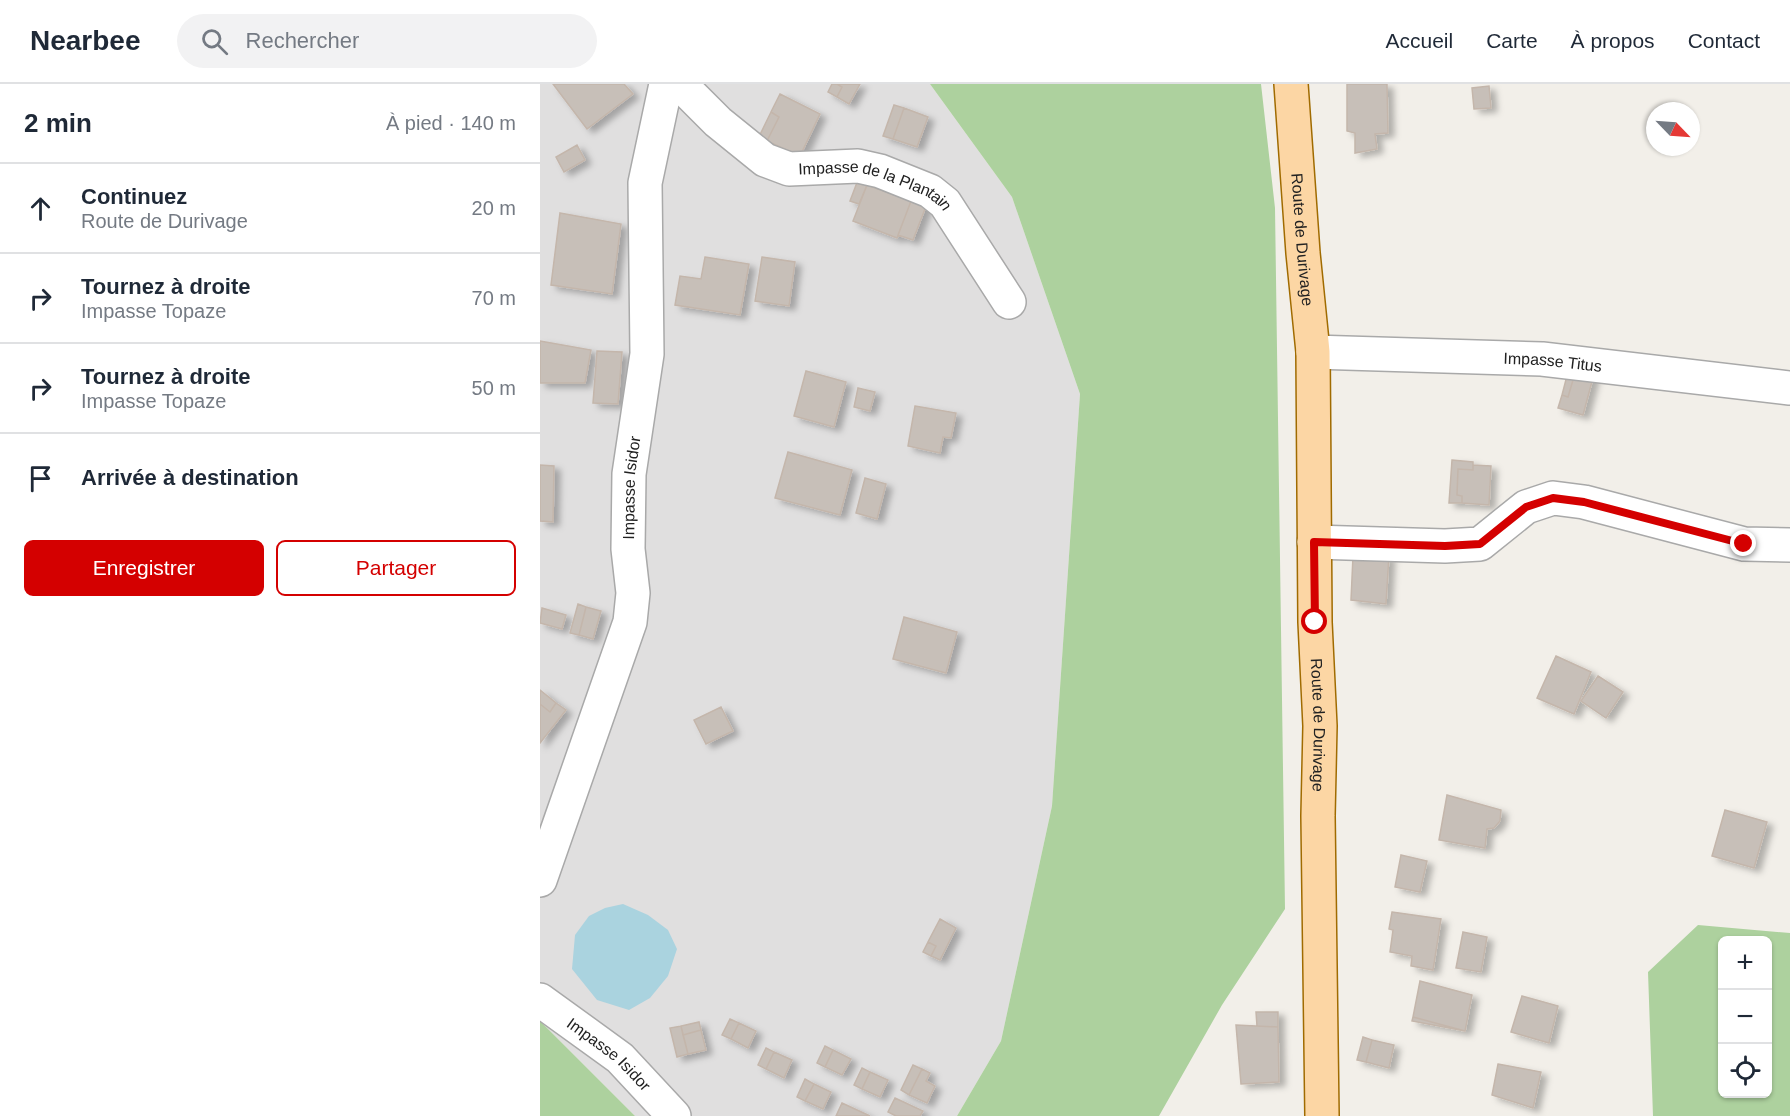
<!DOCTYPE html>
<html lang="fr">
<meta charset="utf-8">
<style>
body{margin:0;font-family:Arial,sans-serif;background:#f2f2f3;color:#1f2937}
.controls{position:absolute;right:18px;bottom:18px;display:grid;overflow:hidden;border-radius:9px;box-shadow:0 2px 4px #0004}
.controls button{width:54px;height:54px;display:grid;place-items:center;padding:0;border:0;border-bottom:2px solid #e0e1e3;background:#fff;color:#1f2937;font:30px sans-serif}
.compass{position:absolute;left:1106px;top:18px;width:54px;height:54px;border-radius:50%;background:#fff;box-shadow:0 2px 4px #0004;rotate:115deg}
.stop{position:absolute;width:18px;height:18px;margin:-14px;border:4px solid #d40000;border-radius:50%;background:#fff}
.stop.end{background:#d40000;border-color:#fff;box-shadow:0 2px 6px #0008}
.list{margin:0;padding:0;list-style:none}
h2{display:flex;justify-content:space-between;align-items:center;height:78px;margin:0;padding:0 24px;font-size:26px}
h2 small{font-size:20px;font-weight:400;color:#747a83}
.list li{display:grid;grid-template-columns:39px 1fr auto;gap:18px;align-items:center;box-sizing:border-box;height:90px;padding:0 24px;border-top:2px solid #e0e1e3}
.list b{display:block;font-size:22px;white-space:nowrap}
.list p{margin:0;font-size:20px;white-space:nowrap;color:#747a83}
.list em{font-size:20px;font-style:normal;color:#747a83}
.actions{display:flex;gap:12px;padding:18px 24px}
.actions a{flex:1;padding:14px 0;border:2px solid #d40000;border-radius:9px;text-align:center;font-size:21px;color:#d40000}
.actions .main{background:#d40000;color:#fff}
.icon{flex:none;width:33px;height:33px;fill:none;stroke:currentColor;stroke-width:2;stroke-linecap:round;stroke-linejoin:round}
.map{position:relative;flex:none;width:1250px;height:1032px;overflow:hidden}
header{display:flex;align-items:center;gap:36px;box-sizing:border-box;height:84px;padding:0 30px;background:#fff;border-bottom:2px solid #e0e1e3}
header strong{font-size:28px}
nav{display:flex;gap:33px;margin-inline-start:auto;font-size:21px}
.search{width:420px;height:54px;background:#f2f2f3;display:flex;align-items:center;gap:15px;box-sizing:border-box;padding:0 21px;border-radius:33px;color:#747a83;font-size:22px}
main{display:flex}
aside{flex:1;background:#fff}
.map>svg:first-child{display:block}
.residential{fill:#e0dfdf}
.forest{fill:#add19e;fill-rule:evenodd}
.water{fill:#aad3df}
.building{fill:#c7bfb8;stroke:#c4b6ab;stroke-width:1.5;filter:url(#shadow)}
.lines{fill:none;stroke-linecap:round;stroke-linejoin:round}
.minor-casing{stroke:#a9a9a9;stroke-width:36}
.major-casing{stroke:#a06b00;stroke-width:36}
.minor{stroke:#fff;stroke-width:33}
.major{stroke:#fcd6a4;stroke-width:33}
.route{stroke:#d40000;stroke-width:8}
.labels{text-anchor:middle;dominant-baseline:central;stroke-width:4.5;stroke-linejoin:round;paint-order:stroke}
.street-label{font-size:16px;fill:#222;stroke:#fff}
</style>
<header>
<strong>Nearbee</strong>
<div class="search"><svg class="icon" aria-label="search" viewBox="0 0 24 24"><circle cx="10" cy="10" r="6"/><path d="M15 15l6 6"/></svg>Rechercher</div>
<nav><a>Accueil</a><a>Carte</a><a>À propos</a><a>Contact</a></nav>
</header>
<main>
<aside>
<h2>2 min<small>À pied · 140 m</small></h2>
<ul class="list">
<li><svg class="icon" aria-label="ahead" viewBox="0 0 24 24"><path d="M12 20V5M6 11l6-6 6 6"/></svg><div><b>Continuez</b><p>Route de Durivage</p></div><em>20 m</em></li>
<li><svg class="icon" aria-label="right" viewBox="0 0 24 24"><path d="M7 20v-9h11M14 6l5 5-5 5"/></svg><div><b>Tournez à droite</b><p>Impasse Topaze</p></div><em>70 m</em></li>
<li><svg class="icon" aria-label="right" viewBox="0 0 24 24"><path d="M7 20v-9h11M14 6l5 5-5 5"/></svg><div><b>Tournez à droite</b><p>Impasse Topaze</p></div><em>50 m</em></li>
<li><svg class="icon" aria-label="arrive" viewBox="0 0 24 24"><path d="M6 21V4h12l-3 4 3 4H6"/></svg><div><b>Arrivée à destination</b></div></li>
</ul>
<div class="actions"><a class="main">Enregistrer</a><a>Partager</a></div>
</aside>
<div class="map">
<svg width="1250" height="1032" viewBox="0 0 1250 1032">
<defs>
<filter id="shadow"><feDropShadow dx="6" dy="4" stdDeviation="3" flood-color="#0004"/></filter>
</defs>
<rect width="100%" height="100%" fill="#f2efe9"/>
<path class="residential" d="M 0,0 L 390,0 L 472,113 L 540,310 L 512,722 L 461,957 L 417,1032 L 95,1032 L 0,937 Z"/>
<path class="forest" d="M 390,0 L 721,0 L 735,124 L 745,825 L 682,921 L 619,1032 L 417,1032 L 461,957 L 512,722 L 540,310 L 472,113 Z
M 1158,841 L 1250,849 L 1250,1032 L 1113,1032 L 1108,888 ZM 1228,856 L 1228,1010 L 1182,1010 L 1182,856 Z
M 0,937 L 95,1032 L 0,1032 Z"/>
<path class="water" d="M 83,820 L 108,831 L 128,846 L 137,865 L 128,892 L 110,914 L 89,926 L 57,916 L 32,885 L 35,851 L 49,832 L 65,824 Z"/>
<path class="building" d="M 13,0 L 84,0 L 93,10 L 47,45 Z
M 292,0 L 297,0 L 302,3 L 297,13 L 288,8 Z
M 297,0 L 320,0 L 309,20 L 297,13 L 302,3 Z
M 807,0 L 847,0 L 848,49 L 835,50 L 837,65 L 815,69 L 815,49 L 807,47 Z
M 949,2 L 951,24 L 934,25 L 932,4 Z
M 240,10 L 280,30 L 260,72 L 227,57 L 239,33 L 231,28 Z
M 354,21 L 364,24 L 353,55 L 343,52 Z
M 364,24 L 388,33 L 377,63 L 353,55 Z
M 231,28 L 239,33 L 227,57 L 260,72 L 215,61 Z
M 37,61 L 45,76 L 24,88 L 16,73 Z
M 321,88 L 352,99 L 349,109 L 327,101 L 319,120 L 310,117 Z
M 327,101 L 371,117 L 357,154 L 313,137 Z
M 373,112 L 388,117 L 373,156 L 358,151 Z
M 20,129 L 81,140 L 72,210 L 11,201 Z
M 165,173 L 209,180 L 200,231 L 135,221 L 140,192 L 161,195 Z
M 222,173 L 255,178 L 249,222 L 215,217 Z
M 0,257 L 51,266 L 45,299 L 0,299 Z
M 57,267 L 82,268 L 78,320 L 53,319 Z
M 1029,284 L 1036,286 L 1028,313 L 1022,311 Z
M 1036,286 L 1054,290 L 1043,331 L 1018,324 L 1022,311 L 1028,313 Z
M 266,287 L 306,298 L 294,343 L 254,332 Z
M 318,304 L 335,308 L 330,327 L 314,323 Z
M 375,322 L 416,329 L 411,354 L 403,353 L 400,369 L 368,362 Z
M 248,368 L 312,386 L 300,431 L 235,414 Z
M 912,376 L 933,378 L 933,386 L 918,385 L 917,411 L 922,412 L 922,419 L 909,419 Z
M 0,381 L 14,382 L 13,438 L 0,437 Z
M 933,381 L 951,382 L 949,421 L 922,419 L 922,412 L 917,411 L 918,385 L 933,386 Z
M 325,394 L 346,400 L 337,435 L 316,429 Z
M 849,471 L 846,520 L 811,516 L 813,472 Z
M 38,520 L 46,523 L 39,551 L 30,549 Z
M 46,523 L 61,527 L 53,555 L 39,551 Z
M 2,524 L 26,531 L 22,545 L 0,539 Z
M 364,533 L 417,548 L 406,589 L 353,575 Z
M 1016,572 L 1051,588 L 1034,630 L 997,614 Z
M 1058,592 L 1083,608 L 1066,634 L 1041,617 Z
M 0,606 L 16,619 L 10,628 L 0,620 Z
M 16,619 L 26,626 L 0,659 L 0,620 L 10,628 Z
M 181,623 L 193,647 L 166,660 L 154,636 Z
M 907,711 L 961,726 L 960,737 L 954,744 L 947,745 L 945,764 L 899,756 Z
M 1185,726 L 1227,738 L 1214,784 L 1172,772 Z
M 861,771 L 887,777 L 880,808 L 855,803 Z
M 852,828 L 901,835 L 893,886 L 871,882 L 872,872 L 850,868 L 853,846 L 849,845 Z
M 400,835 L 416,844 L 400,876 L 391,872 L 396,862 L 388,858 Z
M 923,848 L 947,853 L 941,888 L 916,884 Z
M 388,858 L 396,862 L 391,872 L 383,868 Z
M 880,897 L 932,911 L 925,947 L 873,933 Z
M 982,912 L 1018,922 L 1009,959 L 971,948 Z
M 716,928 L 738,928 L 738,943 L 717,942 Z
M 873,933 L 925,947 L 872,937 Z
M 190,935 L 199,939 L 191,955 L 182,951 Z
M 159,938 L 161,946 L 143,951 L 141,942 Z
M 199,939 L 216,947 L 208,964 L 191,955 Z
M 696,941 L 738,943 L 739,998 L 701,1000 Z
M 141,942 L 148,970 L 137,973 L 130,944 Z
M 161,946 L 166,966 L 148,970 L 143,951 Z
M 823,953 L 832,956 L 826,978 L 817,976 Z
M 832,956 L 854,961 L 849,984 L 826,978 Z
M 285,962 L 293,966 L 285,983 L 277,979 Z
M 226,964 L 234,968 L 226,985 L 218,981 Z
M 293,966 L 311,975 L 302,991 L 285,983 Z
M 234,968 L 252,976 L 244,994 L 226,985 Z
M 958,980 L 1001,988 L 993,1024 L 952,1011 Z
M 373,981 L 382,985 L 369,1011 L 361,1006 Z
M 322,984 L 330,988 L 322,1005 L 314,1001 Z
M 382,985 L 390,989 L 386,997 L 395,1002 L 387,1019 L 369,1011 Z
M 330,988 L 348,996 L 340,1013 L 322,1005 Z
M 265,995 L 274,1000 L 265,1017 L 257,1013 Z
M 274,1000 L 291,1008 L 283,1025 L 265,1017 Z
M 355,1014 L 383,1027 L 380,1032 L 356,1032 L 348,1028 Z
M 302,1019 L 330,1032 L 296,1032 Z"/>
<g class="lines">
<defs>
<g id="minor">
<path id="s1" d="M 140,0 L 178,38 L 225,76 L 249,85 L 318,82 L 340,87 L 390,107 L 405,119 L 469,218"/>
<path id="s2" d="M 773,268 L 1002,275 L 1250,304"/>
<path d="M 774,458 L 905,462 L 940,460 L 986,423 L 1013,414 L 1044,418 L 1204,460 L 1250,461"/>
<path id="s3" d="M 0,796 L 90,538 L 93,509 L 88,465 L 89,390 L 107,270 L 105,99 L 126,0"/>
<path id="s4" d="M 0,916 L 80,974 L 134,1032"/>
</g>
<g id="major">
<path id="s5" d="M 751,0 L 763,169 L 773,268 L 775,538 L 780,642 L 778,732 L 782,1032"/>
</g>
</defs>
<use href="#minor" class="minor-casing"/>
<use href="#major" class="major-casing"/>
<use href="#minor" class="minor"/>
<use href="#major" class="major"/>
</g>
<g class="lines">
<path class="route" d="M 775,538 L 774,458 L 905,462 L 940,460 L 986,423 L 1013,414 L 1044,418 L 1204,460"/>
</g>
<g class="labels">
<g class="street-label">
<text stroke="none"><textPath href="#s1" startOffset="230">Impasse de la Plantain</textPath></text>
<text stroke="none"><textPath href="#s5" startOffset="156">Route de Durivage</textPath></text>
<text stroke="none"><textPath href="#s2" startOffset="240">Impasse Titus</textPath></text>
<text stroke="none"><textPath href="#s3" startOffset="408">Impasse Isidor</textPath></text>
<text stroke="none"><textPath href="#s5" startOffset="642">Route de Durivage</textPath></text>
<text stroke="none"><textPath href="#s4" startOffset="88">Impasse Isidor</textPath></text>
</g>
</g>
</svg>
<div class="controls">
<button>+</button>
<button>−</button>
<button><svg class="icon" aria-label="locate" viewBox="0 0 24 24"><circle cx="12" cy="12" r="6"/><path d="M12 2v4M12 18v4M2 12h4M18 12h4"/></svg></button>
</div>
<svg class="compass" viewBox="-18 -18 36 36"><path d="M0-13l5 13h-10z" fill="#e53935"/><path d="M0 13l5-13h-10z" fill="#747a83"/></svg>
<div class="stop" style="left:775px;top:538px"></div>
<div class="stop end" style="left:1204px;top:460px"></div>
</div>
</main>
